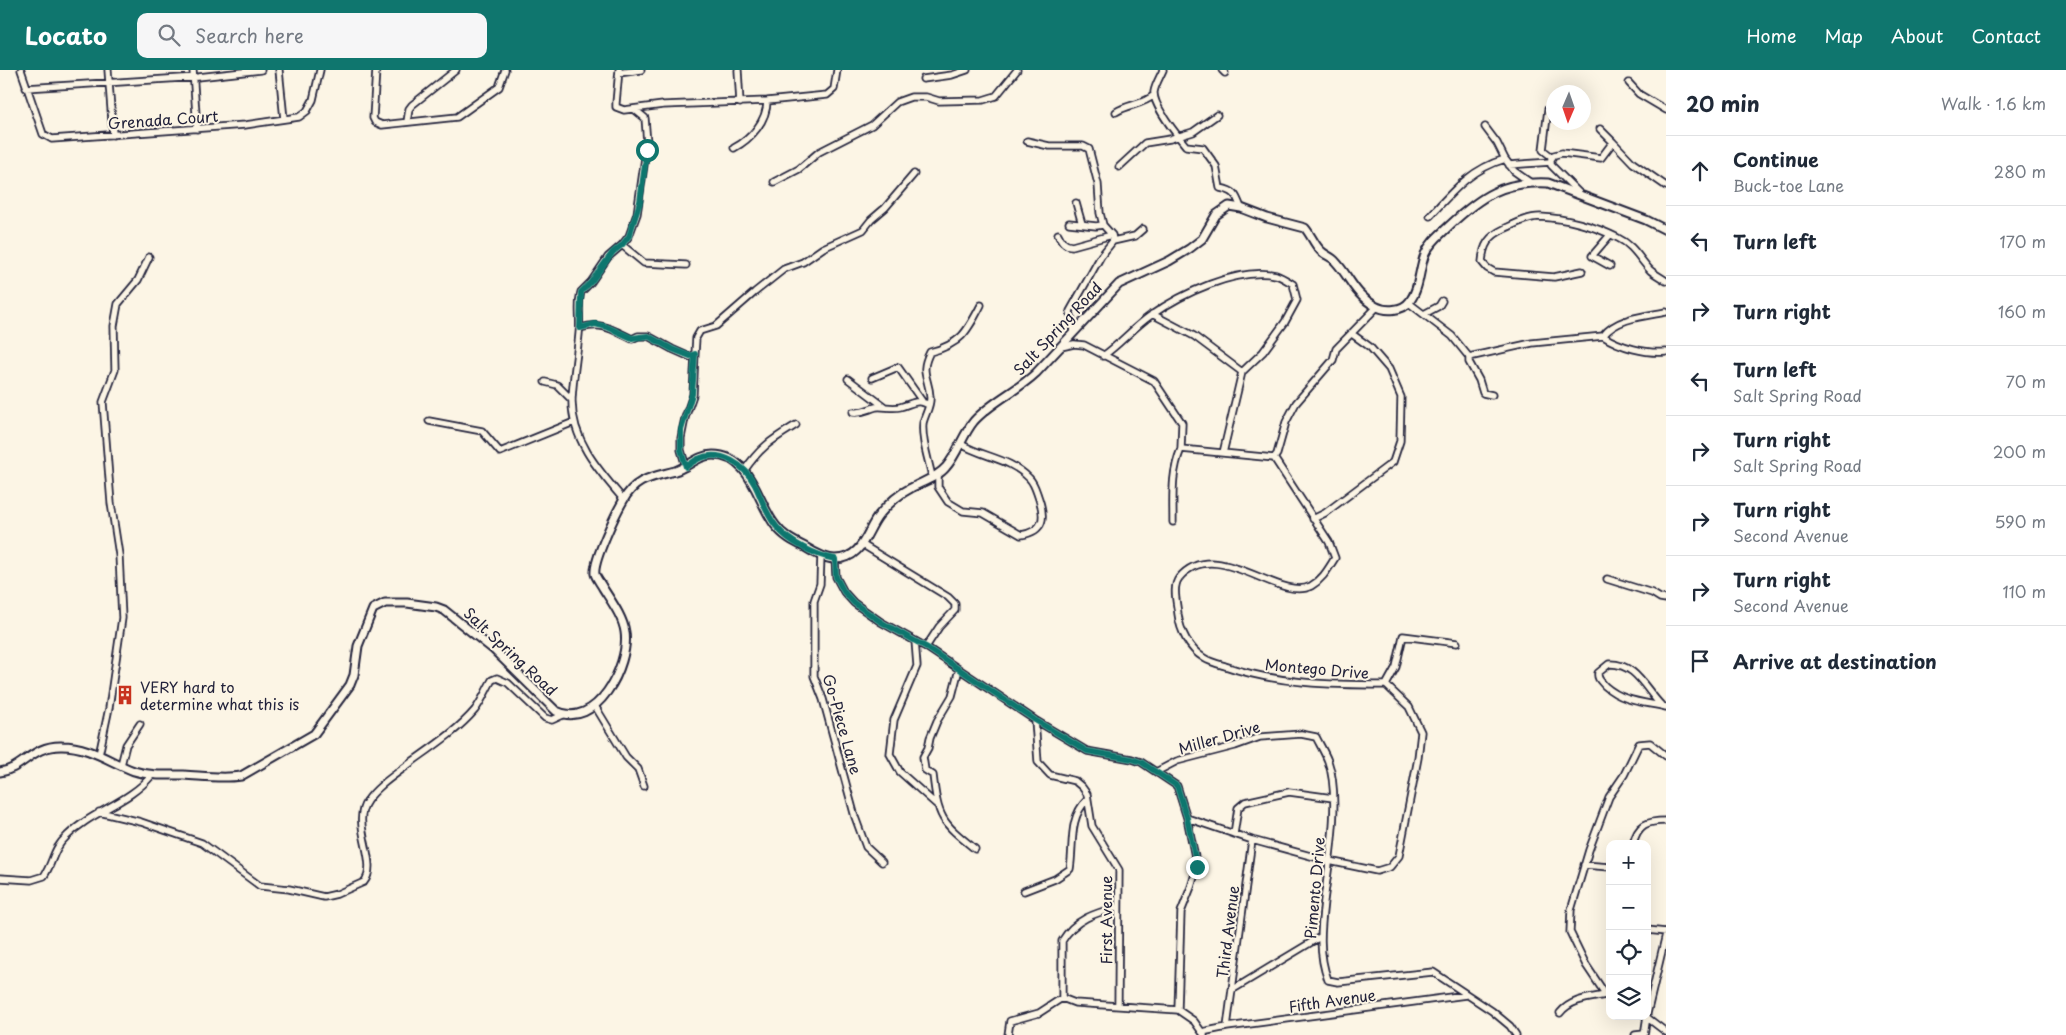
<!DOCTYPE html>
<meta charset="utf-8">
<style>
body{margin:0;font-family:"Playpen Sans",sans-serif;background:#f6f6f7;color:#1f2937}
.controls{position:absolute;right:15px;bottom:15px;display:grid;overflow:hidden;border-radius:10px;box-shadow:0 5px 20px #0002}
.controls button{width:45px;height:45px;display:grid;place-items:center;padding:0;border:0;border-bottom:1px solid #e0e1e3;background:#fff;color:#1f2937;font:25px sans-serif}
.compass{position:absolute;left:1546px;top:15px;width:45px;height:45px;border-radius:50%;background:#fff;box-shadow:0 5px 20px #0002;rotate:182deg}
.stop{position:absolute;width:15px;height:15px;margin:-11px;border:4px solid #0f766e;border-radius:50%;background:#fff}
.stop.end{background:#0f766e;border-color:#fff;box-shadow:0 1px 5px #0008}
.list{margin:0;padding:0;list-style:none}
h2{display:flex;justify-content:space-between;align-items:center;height:65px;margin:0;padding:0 20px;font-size:21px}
h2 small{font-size:16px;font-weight:400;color:#747a83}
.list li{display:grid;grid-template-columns:32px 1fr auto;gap:15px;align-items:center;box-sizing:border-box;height:70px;padding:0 20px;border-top:1px solid #e0e1e3}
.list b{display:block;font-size:19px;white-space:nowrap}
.list p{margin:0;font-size:16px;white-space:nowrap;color:#747a83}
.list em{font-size:16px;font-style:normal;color:#747a83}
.icon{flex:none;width:28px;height:28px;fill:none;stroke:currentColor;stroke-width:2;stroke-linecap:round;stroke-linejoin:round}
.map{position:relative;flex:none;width:1666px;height:965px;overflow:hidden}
header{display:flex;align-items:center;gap:30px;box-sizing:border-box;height:70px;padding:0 25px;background:#0f766e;color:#fff}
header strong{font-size:24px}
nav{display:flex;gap:28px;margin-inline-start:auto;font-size:18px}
.search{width:350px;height:45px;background:#f6f6f7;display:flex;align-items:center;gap:12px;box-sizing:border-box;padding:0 18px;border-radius:10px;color:#747a83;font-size:19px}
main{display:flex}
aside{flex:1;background:#fff}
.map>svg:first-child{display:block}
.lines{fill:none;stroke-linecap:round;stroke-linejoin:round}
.minor-casing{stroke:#22223b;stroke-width:9}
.tertiary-casing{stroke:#22223b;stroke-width:11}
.minor{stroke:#fcf5e5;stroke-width:5.5}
.tertiary{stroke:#fcf5e5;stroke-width:7}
.route{stroke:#0f766e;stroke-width:6}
.labels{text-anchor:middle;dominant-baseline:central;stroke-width:4;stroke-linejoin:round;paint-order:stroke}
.street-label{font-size:15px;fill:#22223b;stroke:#fcf5e5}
.poi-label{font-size:15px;fill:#22223b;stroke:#fcf5e5;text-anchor:start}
</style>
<header>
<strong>Locato</strong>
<div class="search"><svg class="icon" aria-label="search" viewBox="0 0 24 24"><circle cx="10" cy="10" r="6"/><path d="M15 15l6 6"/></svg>Search here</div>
<nav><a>Home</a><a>Map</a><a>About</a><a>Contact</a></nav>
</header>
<main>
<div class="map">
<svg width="1666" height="965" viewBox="0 0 1666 965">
<rect width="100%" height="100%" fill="#fcf5e5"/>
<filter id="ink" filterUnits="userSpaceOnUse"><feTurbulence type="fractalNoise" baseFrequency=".02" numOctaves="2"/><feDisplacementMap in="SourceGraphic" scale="10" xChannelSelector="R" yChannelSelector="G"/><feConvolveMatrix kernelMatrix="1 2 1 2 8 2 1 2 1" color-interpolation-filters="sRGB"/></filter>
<g filter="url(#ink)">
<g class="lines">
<defs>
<path id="minor" d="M 21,0 L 43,64 L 52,69 L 245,55 L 299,47 L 307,41 L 313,30 L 320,0
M 108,0 L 113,65
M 193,0 L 197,59
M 279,0 L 284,49
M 376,0 L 373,48 L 375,52 L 382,55 L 457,47 L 499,17 L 505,0
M 619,0 L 616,33 L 616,37 L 624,40 L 663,35 L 767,31 L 827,25 L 834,19 L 837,0
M 738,0 L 740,33
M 1163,0 C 1160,7 1155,15 1154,22 C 1153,36 1177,65 1186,76 L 1203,78 L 1216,96 L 1220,118 C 1235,121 1236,124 1241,138
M 1222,0 L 1225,3
M 619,3 L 641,0
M 923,9 L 952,5 L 967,0
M 1629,13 L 1639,24 L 1666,40
M 26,18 L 198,7 L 261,0
M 1548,39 L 1543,80 L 1552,87
M 1116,42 C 1128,34 1143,35 1154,25
M 407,52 L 409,39 L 412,35 L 456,0
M 1485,57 L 1497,73 L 1505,89 L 1514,101 L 1531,113
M 1600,59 L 1613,72
M 1027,71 L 1049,76 L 1083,76 L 1089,79 L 1098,114 L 1100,143 L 1103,155 L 1112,165 L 1113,171 L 1101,186 L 1070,241 L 1074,260
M 734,78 C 751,69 767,51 767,31
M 1509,95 L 1551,92
M 1119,97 L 1145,73 L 1170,69 L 1193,62 L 1217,45
M 774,112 L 799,99 L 819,82 L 872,55 L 897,32 L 911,27 L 926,27 L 939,31 L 983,30 L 996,26 L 1017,0
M 1579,123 L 1551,95 L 1551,89 L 1554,85 L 1562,83 L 1601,88 L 1613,72 L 1633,93 L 1666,116
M 1076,133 L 1082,154
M 1430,146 C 1453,121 1471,99 1505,89
M 1069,153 L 1096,156 L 1103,155
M 1058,164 C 1061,170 1064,176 1072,176 L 1112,165
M 1113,171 L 1135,166 L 1143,159
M 622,175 L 644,193 L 686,195
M 1610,196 L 1592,186 L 1610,165
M 1582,201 L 1554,207 L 1494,202 L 1487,198 L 1482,192 C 1483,175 1489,166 1504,159 C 1515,154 1527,147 1540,147 C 1565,148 1595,156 1618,168 C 1633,175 1639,188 1650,200 C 1654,204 1661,207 1666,211
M 1409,233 L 1452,266 L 1469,287 L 1532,273 L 1603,266 C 1616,248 1645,246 1666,242
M 1152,244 L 1194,266 L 1242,302
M 1424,244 L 1439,236 L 1442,231
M 580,258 C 603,252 611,259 632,269 L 638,266 L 648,266 L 672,279 L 690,287 L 695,284 L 696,268 L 700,261 L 716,256 L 755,222 L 784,199 L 803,192 L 823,178 L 863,160 L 871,150 L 885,138 L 914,104
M 1603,266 C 1620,277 1646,284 1666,282
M 1061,277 L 1074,274 L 1084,275 L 1154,311 L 1182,353 L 1181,379 L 1274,388
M 1103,286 C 1120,274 1133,258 1150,246 C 1181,224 1237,197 1276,205 C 1282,207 1288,211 1293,214 L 1297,230 L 1285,252 L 1263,282 L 1242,302 L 1223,383
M 1469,287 L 1469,292 L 1479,310 L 1483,323 L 1492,325
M 872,308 L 898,297 L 922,331
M 848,309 L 885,337
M 545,312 L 557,315 L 572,330
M 853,342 C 864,343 866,340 876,337 C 884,336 892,339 900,337 C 912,334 917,328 929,335
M 429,351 L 482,361 L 500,382 L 574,352
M 1274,388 L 1329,472 L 1335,488 C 1328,499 1323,509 1311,516 C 1279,533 1216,464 1179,508 C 1172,517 1177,533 1178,544 C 1180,561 1189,579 1204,588 C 1210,592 1218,594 1225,596 C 1277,614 1332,615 1386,615
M 1274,388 L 1277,384 L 1286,352 L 1296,333 L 1333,290 L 1336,279 L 1377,237
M 686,397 L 681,380 L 681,368 L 685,348 L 693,325 L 695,284
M 744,401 C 761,376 772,370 796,355
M 938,404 L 938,417 L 948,432 L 963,441 L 983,443 L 1021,465 C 1045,461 1045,447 1039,429 C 1036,421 1035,414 1029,408 C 1010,388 982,387 961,374
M 932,407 C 929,391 921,370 923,353 C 925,344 931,336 930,327 C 929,307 919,303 930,282 C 961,274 967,262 981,235
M 624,430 C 599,401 571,370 572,329 C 573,307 577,286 579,264 C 581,250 577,235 581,222 L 591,212 L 608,187 L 622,175 L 629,166 L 637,144 L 647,73 L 645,48 L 634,39
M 1313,449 L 1325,443 L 1393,392 L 1400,371 L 1401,327 L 1389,299 L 1370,277 L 1352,264
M 1173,452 C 1173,426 1171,403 1181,379
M 863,475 L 948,527 L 955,534 L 955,540 L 939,557 L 926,577
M 821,485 L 820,514 L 814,531 L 814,606 L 823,629 L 855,747 L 866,777 L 882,792
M 835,489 L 836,507 L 844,522 L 854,533 L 881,552 L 926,577 L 1035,650 L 1087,681 L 1132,689 L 1141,692 L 1177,716 L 1187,748 L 1197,797 L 1191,817 L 1181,842 L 1178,940
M 1607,509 L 1652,523 L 1660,528 L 1666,529
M 915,571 L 917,596 L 894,650 L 890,684 L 900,702 L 937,735
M 959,599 L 952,626 L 937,651 L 930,668 L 928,678 L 923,687 L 925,700 L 933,705 C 938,748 941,752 975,779
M 1661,635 C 1645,619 1636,593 1609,594 L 1598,603 C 1597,609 1601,611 1605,616 C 1623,632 1644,632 1666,637
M 595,636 L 626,687 L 638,699 L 644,716
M 1035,650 L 1038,692 L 1050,705 L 1075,711 L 1082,717 L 1087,724 L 1092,756 L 1119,800 L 1118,936
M 99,685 L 109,638 L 122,548 L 119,485 L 111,433 L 103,332 L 115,300 L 114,256 L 118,234 L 138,210 L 149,187
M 121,695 L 126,675 L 140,654
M 1156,702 L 1177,691 L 1235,676 L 1260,667 L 1301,664 L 1316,667 C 1320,675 1325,683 1328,691 C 1341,727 1329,792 1324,831 C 1321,858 1318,884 1328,910 L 1338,912 L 1433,902 L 1492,941 L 1510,956 L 1516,965
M 99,742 L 141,752 L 202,773 L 260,816 L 289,819 L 324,827 L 337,824 L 364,812 C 380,793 350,754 367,731 C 378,715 398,703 413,691 C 434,676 458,660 475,640 C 482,631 486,620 492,610 L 497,608 L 508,613 L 545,648 L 552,650 L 563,645
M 1187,748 L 1252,770 L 1329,791 L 1377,801 L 1390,797 L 1399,786 L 1418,688 L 1421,662 L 1409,637 L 1386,615 L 1396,597 L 1403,566 L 1457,573
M 1234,764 L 1238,738 L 1245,732 L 1289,722 L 1333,728
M 1633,774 C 1638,754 1647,751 1666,751
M 1584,795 L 1610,797
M 0,808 L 31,810 L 44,806 C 54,791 52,780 67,766 C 92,741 129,733 152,705
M 1024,821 L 1055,809 L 1070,799 C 1074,776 1068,748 1087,730
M 1118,837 C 1095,843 1075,849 1062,871 L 1062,928 L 1075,933 L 1178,940 L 1194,951 L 1204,965
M 1647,860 L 1666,862
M 1232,920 L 1320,867
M 1610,927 L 1606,925 L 1586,895 L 1570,862 L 1571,840 L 1589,780 L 1609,727 L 1624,705 L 1639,674 L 1650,673 L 1666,686
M 1560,943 C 1571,929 1590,928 1606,925
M 1647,944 L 1666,864
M 1645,946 L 1666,962
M 1227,957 L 1252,770
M 1202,962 L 1227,957 L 1466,925
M 1008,965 L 1010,951 L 1039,943 L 1062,928
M 1635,965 L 1644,964
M 1644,965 L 1647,946"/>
<path id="tertiary" d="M 0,702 C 23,699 32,675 62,676 C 89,676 110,692 134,701 C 150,706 167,705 184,705 C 203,706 222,709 241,706 L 314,664 L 350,615 L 354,605 L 358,576 L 373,539 L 385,533 L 407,533 L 436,537 L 444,540 L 494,580 L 556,641 C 596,661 630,595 625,562 C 623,547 611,531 603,518 C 601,514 596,508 595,504 C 593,491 616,443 623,431 C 635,408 653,407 675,401 C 688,397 698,385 713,385 C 751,385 757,432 775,455 C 783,466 793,471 805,477 C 813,482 825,489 835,489 C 863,489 866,461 879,445 C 888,434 899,424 911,418 C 922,412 938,407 946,397 C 957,385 963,364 974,351 C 991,332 1017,321 1036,303 L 1119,214 L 1169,191 L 1189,179 L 1202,169 L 1216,145 L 1229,136 L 1241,138 L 1267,148 L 1305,158 C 1311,165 1314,174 1320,180 C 1324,185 1331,186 1335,191 C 1350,207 1354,224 1375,236 C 1386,242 1403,241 1410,231 C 1420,218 1419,199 1425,184 C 1430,172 1441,164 1450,155 C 1481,126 1503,111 1548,113 L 1646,150 L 1666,160"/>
</defs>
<use href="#minor" class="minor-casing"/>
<use href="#tertiary" class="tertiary-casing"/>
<use href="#minor" class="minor"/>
<use href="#tertiary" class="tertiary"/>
</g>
</g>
<g class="lines" filter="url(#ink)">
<path class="route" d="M 647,80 L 640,132 L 629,166 L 622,175 L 613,182 L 591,212 L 581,222 L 580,258 L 595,254 L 607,257 L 632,268 L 648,266 L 672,279 L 690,286 L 695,284 L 692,324 L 681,360 L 681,380 L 686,397 C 690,394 694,391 698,389 C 721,379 745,395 755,415 C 762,429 766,444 776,456 C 789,473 815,485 835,489 L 836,507 L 844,522 L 854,533 L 881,552 L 926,577 L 1035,650 L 1087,681 L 1132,689 L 1141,692 L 1177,716 L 1187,748 L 1197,797"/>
</g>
<defs>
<symbol id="building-bare" viewBox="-9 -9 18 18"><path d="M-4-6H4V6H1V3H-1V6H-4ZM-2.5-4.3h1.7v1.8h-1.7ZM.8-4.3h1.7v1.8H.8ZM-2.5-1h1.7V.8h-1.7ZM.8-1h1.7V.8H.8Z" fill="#c8321e" stroke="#fcf5e5" stroke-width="2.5" paint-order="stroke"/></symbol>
</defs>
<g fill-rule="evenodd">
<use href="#building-bare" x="111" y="611" width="28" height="28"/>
</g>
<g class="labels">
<g class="street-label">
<text transform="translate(163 49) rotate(-4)">Grenada Court</text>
<text transform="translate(1057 258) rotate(-47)">Salt Spring Road</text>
<text transform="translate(511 581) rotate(43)">Salt Spring Road</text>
<text transform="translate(1317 598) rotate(5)">Montego Drive</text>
<text transform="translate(843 654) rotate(74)">Go-Piece Lane</text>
<text transform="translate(1219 667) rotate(-16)">Miller Drive</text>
<text transform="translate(1314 818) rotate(-85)">Pimento Drive</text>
<text transform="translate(1105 850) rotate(-90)">First Avenue</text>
<text transform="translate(1227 862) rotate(-83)">Third Avenue</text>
<text transform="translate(1332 930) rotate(-8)">Fifth Avenue</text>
</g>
<g class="poi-label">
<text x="140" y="616">VERY hard to<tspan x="140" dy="17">determine what this is</tspan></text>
</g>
</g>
</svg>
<div class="controls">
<button>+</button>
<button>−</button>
<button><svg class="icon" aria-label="locate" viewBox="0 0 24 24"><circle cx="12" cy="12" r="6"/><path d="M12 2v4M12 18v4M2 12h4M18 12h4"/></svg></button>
<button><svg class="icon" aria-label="layers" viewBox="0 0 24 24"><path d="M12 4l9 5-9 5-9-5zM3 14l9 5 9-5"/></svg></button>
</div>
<svg class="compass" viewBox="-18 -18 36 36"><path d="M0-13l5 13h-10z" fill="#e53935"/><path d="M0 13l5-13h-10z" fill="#747a83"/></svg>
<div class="stop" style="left:647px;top:80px"></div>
<div class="stop end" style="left:1197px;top:797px"></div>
</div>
<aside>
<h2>20 min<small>Walk · 1.6 km</small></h2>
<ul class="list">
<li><svg class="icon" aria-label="ahead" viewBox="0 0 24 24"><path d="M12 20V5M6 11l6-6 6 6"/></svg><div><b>Continue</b><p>Buck-toe Lane</p></div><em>280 m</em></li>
<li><svg class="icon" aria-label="left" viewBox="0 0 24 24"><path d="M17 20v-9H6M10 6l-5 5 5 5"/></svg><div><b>Turn left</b></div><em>170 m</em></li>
<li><svg class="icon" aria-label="right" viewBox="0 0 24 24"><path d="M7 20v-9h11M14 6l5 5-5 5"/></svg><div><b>Turn right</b></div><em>160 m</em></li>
<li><svg class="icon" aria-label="left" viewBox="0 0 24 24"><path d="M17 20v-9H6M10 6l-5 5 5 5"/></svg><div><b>Turn left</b><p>Salt Spring Road</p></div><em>70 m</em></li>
<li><svg class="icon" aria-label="right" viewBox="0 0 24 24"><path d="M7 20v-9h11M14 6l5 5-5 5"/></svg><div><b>Turn right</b><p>Salt Spring Road</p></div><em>200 m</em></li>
<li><svg class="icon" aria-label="right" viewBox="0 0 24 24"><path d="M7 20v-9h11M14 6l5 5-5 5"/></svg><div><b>Turn right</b><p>Second Avenue</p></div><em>590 m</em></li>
<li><svg class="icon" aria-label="right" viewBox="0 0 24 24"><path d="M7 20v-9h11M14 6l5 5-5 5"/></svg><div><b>Turn right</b><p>Second Avenue</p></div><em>110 m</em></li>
<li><svg class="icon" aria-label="arrive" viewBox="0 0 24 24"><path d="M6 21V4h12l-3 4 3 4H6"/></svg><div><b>Arrive at destination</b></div></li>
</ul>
</aside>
</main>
